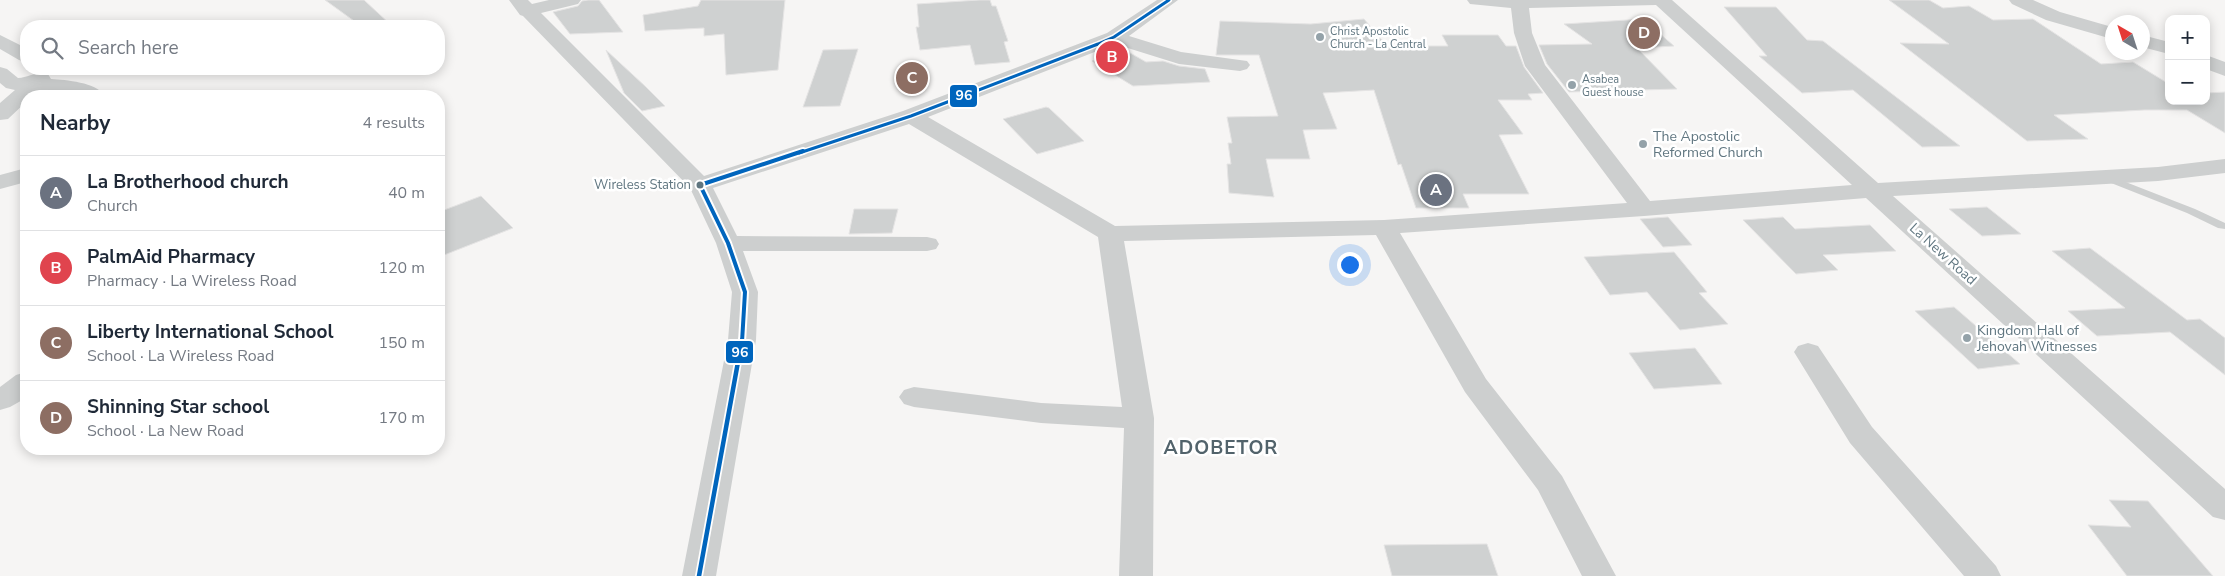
<!DOCTYPE html>
<meta charset="utf-8">
<style>
body{margin:0;font-family:"Nunito Sans",sans-serif;background:#f6f6f7;color:#1f2937}
.controls{position:absolute;right:15px;top:15px;display:grid;overflow:hidden;border-radius:10px;box-shadow:0 2px 12px #0003}
.controls button{width:45px;height:45px;display:grid;place-items:center;padding:0;border:0;border-bottom:1px solid #e0e1e3;background:#fff;color:#1f2937;font:25px sans-serif}
.compass{position:absolute;left:2105px;top:15px;width:45px;height:45px;border-radius:50%;background:#fff;box-shadow:0 2px 12px #0003;rotate:321deg}
.you{position:absolute;left:1349px;top:264px;width:18px;height:18px;margin:-12px;border:4px solid #fff;border-radius:50%;background:#1a73e8;box-shadow:0 0 0 8px #1a73e833}
.badge{display:grid;place-items:center;width:32px;height:32px;border-radius:50%;background:#545f6a;color:#fff;font-size:16px;font-weight:700}
.pin{position:absolute;translate:-50% -50%;border:2px solid #fff;box-shadow:0 1px 5px #0006}
.list{margin:0;padding:0;list-style:none}
h2{display:flex;justify-content:space-between;align-items:center;height:65px;margin:0;padding:0 20px;font-size:21px}
h2 small{font-size:16px;font-weight:400;color:#747a83}
.list li{display:grid;grid-template-columns:32px 1fr auto;gap:15px;align-items:center;box-sizing:border-box;height:75px;padding:0 20px;border-top:1px solid #e0e1e3}
.list b{display:block;font-size:19px;white-space:nowrap}
.list p{margin:0;font-size:16px;white-space:nowrap;color:#747a83}
.list em{font-size:16px;font-style:normal;color:#747a83}
.icon{flex:none;width:28px;height:28px;fill:none;stroke:currentColor;stroke-width:2;stroke-linecap:round;stroke-linejoin:round}
.map{position:relative;flex:none;width:2225px;height:576px;overflow:hidden}
.search{position:absolute;background:#fff;box-shadow:0 2px 12px #0003;left:20px;top:20px;width:425px;height:55px;display:flex;align-items:center;gap:12px;box-sizing:border-box;padding:0 18px;border-radius:20px;color:#747a83;font-size:19px}
.panel{position:absolute;background:#fff;box-shadow:0 2px 12px #0003;left:20px;top:90px;width:425px;height:365px;border-radius:20px}
.map>svg:first-child{display:block}
.building{fill:#cfd1d1;stroke:#e5e4e4}
.lines{fill:none;stroke-linecap:round;stroke-linejoin:round}
.lane{fill:#cdcfcf;fill-rule:evenodd}
.street{fill:#cdcfcf;fill-rule:evenodd}
.bus-1-far2-casing{stroke:#fff;stroke-width:6}
.bus-1-far1-casing{stroke:#fff;stroke-width:8}
.bus-1-casing{stroke:#fff;stroke-width:8}
.bus-1-far2{stroke:#0065bd;stroke-width:3}
.bus-1-far1{stroke:#0065bd;stroke-width:4}
.bus-1{stroke:#0065bd;stroke-width:4.5}
.poi-dot{fill:#94a2a9;stroke:#fff;stroke-width:2}
.bus-dot{fill:#607680;stroke:#fff;stroke-width:2}
.labels{text-anchor:middle;dominant-baseline:central;stroke-width:5;stroke-linejoin:round;paint-order:stroke}
.far-poi-label{font-size:11px;fill:#607680;stroke:#fff;text-anchor:start}
.bus-label{font-size:13px;fill:#607680;stroke:#fff;text-anchor:end}
.poi-label{font-size:14px;fill:#607680;stroke:#fff;text-anchor:start}
.street-label{font-size:14px;fill:#607680;stroke:#fff}
.district-label{font-size:19px;font-weight:bold;letter-spacing:1px;fill:#52636b;stroke:#fff}
.line-badge{stroke:#fff;stroke-width:2}
.badge-label{font-size:14px;text-anchor:middle;font-weight:bold;fill:#fff}
</style>
<div class="map">
<svg width="2225" height="576" viewBox="0 0 2225 576">
<rect width="100%" height="100%" fill="#f6f5f4"/>
<path class="building" d="M 325,0 L 364,0 L 392,26 L 361,26 Z
M 588,0 L 599,0 L 623,32 L 570,34 L 553,12 L 578,6 L 582,1 Z
M 701,0 L 785,0 L 778,70 L 726,75 L 724,34 L 704,36 L 704,28 L 645,31 L 643,15 L 698,6 Z
M 979,0 L 990,0 L 992,6 L 996,6 L 1008,41 L 1004,42 L 1010,62 L 975,65 L 970,45 L 920,50 L 916,27 L 919,27 L 917,4 Z
M 1889,0 L 1929,0 L 1943,8 L 1969,6 L 1993,20 L 2033,19 L 2101,64 L 2133,62 L 2169,84 L 2169,101 L 2206,101 L 2206,93 L 2225,92 L 2225,133 L 2187,110 L 2144,110 L 2054,115 L 2088,139 L 2027,141 L 1900,43 L 1949,44 Z
M 1724,7 L 1776,7 L 1807,40 L 1823,41 L 1960,146 L 1922,147 L 1853,90 L 1802,93 L 1759,56 L 1767,56 Z
M 1364,19 L 1387,46 L 1448,46 L 1442,35 L 1498,35 L 1506,46 L 1516,46 L 1524,67 L 1543,93 L 1528,94 L 1532,100 L 1498,100 L 1523,134 L 1499,135 L 1529,194 L 1463,194 L 1469,208 L 1416,208 L 1401,164 L 1398,165 L 1374,90 L 1323,93 L 1337,129 L 1303,130 L 1310,159 L 1266,159 L 1274,197 L 1229,193 L 1227,164 L 1231,164 L 1228,143 L 1232,143 L 1227,117 L 1278,116 L 1259,55 L 1216,55 L 1220,21 L 1311,24 Z
M 1643,19 L 1674,46 L 1637,48 L 1677,89 L 1569,92 L 1547,64 L 1539,45 L 1592,44 L 1564,24 Z
M 858,49 L 840,106 L 803,107 L 823,50 Z
M 606,50 L 646,87 L 665,106 L 642,111 L 624,93 Z
M 1125,50 L 1146,62 L 1163,61 L 1179,66 L 1205,69 L 1210,82 L 1133,86 L 1092,61 Z
M 1046,107 L 1049,108 L 1084,141 L 1037,154 L 1003,119 Z
M 481,196 L 513,228 L 439,257 L 439,212 Z
M 1987,207 L 2021,234 L 1982,236 L 1949,209 Z
M 854,209 L 898,209 L 892,233 L 849,234 Z
M 1668,217 L 1692,245 L 1663,247 L 1640,219 Z
M 1783,217 L 1795,229 L 1870,225 L 1896,251 L 1823,255 L 1838,270 L 1796,274 L 1743,220 Z
M 2090,248 L 2187,320 L 2200,319 L 2225,338 L 2225,375 L 2170,332 L 2097,336 L 2068,311 L 2125,308 L 2052,251 Z
M 1674,252 L 1707,292 L 1699,293 L 1728,324 L 1680,330 L 1647,292 L 1610,295 L 1584,257 Z
M 1954,307 L 2020,364 L 1978,369 L 1915,311 Z
M 1695,348 L 1722,384 L 1654,389 L 1629,353 Z
M 2109,500 L 2148,501 L 2213,576 L 2127,576 L 2088,525 L 2131,527 Z
M 1487,544 L 1498,576 L 1392,576 L 1384,545 Z"/>
<g class="lines">
<path class="lane" d="M 2105,174 L 2195,209 L 2225,223 L 2225,229 L 2218,228 L 2187,213 L 2101,179 L 2100,177 Z"/>
<path class="street" d="M 509,0 L 528,0 L 532,4 L 549,0 L 581,0 L 578,4 L 541,13 L 704,176 L 903,111 L 1107,33 L 1157,0 L 1178,0 L 1129,36 L 1181,52 L 1247,61 L 1250,65 L 1247,69 L 1240,71 L 1179,64 L 1115,44 L 928,117 L 1115,226 L 1384,220 L 1627,203 L 1525,66 L 1514,33 L 1511,8 L 1470,4 L 1467,0 L 1672,0 L 1878,183 L 2158,167 L 2225,159 L 2225,173 L 2158,181 L 1893,196 L 2225,489 L 2225,520 L 2213,517 L 1866,198 L 1644,216 L 1400,233 L 1486,379 L 1562,476 L 1616,576 L 1582,576 L 1538,490 L 1465,392 L 1376,235 L 1124,241 L 1154,418 L 1153,576 L 1119,576 L 1124,428 L 1041,423 L 914,407 L 904,404 L 899,397 L 904,390 L 914,387 L 1041,403 L 1122,407 L 1098,237 L 909,124 L 713,188 L 737,236 L 927,237 L 936,239 L 939,244 L 936,249 L 927,251 L 743,251 L 758,292 L 756,340 L 716,576 L 682,576 L 728,340 L 732,292 L 716,243 L 690,188 L 523,16 L 520,15 ZM 1656,5 L 1852,185 L 1650,201 L 1545,65 L 1532,33 L 1529,8 Z
M 2009,0 L 2033,0 L 2060,12 L 2112,27 L 2112,39 L 2046,20 L 2012,4 Z
M 0,35 L 26,48 L 26,62 L 19,60 L 0,49 Z
M 2142,35 L 2169,42 L 2169,54 L 2142,47 Z
M 2206,55 L 2225,62 L 2225,76 L 2206,69 Z
M 0,67 L 7,69 L 18,78 C 29,77 37,71 48,74 L 51,79 C 66,80 96,82 105,96 L 78,96 L 39,90 L 32,96 L 26,96 L 26,102 L 8,119 L 0,120 L 0,103 L 15,90 L 6,88 L 0,83 Z
M 26,168 L 26,182 L 0,189 L 0,175 Z
M 1808,343 L 1818,346 L 1872,427 L 1996,566 L 2001,576 L 1964,576 L 1850,443 L 1794,352 L 1798,346 Z
M 26,372 L 26,398 L 10,407 L 0,410 L 0,387 L 16,375 Z"/>
<defs>
<path id="bus-1-far2" d="M 799,153 L 911,116 L 1098,44 L 1114,37 L 1169,0"/>
<path id="bus-1-far1" d="M 742,342 L 745,292 L 728,243 L 700,185 L 803,151"/>
<path id="bus-1" d="M 699,576 L 742,340"/>
</defs>
<use href="#bus-1-far2" class="bus-1-far2-casing"/>
<use href="#bus-1-far1" class="bus-1-far1-casing"/>
<use href="#bus-1" class="bus-1-casing"/>
<use href="#bus-1-far2" class="bus-1-far2"/>
<use href="#bus-1-far1" class="bus-1-far1"/>
<use href="#bus-1" class="bus-1"/>
</g>
<g class="poi-dot">
<circle cx="1320" cy="37" r="5"/>
<circle cx="1572" cy="85" r="5"/>
<circle cx="1643" cy="144" r="5"/>
<circle cx="1967" cy="338" r="5"/>
</g>
<circle class="bus-dot" cx="700" cy="185" r="4.5"/>
<g class="labels">
<g class="far-poi-label">
<text x="1330" y="31">Christ Apostolic<tspan x="1330" dy="13">Church - La Central</tspan></text>
<text x="1582" y="79">Asabea<tspan x="1582" dy="13">Guest house</tspan></text>
</g>
<g class="bus-label">
<text x="691" y="185">Wireless Station</text>
</g>
<g class="poi-label">
<text x="1653" y="136">The Apostolic<tspan x="1653" dy="16">Reformed Church</tspan></text>
<text x="1977" y="330">Kingdom Hall of<tspan x="1977" dy="16">Jehovah Witnesses</tspan></text>
</g>
<g class="street-label">
<text transform="translate(1943 254) rotate(42)">La New Road</text>
</g>
<g class="district-label">
<text x="1221" y="448">ADOBETOR</text>
</g>
</g>
<g class="line-badge">
<rect x="949" y="84" width="29" height="24" rx="5" fill="#0065bd"/>
<rect x="725" y="340" width="29" height="24" rx="5" fill="#0065bd"/>
</g>
<g class="badge-label">
<text x="964" y="100">96</text>
<text x="740" y="357">96</text>
</g>
</svg>
<div class="controls">
<button>+</button>
<button>−</button>
</div>
<svg class="compass" viewBox="-18 -18 36 36"><path d="M0-13l5 13h-10z" fill="#e53935"/><path d="M0 13l5-13h-10z" fill="#747a83"/></svg>
<div class="you"></div>
<div class="pin badge" style="left:1436px;top:190px;background:#6b7280">A</div>
<div class="pin badge" style="left:1112px;top:57px;background:#e0444e">B</div>
<div class="pin badge" style="left:912px;top:78px;background:#8d6e63">C</div>
<div class="pin badge" style="left:1644px;top:33px;background:#8d6e63">D</div>
<div class="search"><svg class="icon" aria-label="search" viewBox="0 0 24 24"><circle cx="10" cy="10" r="6"/><path d="M15 15l6 6"/></svg>Search here</div>
<section class="panel">
<h2>Nearby<small>4 results</small></h2>
<ul class="list">
<li><span class="badge" style="background:#6b7280">A</span><div><b>La Brotherhood church</b><p>Church</p></div><em>40 m</em></li>
<li><span class="badge" style="background:#e0444e">B</span><div><b>PalmAid Pharmacy</b><p>Pharmacy · La Wireless Road</p></div><em>120 m</em></li>
<li><span class="badge" style="background:#8d6e63">C</span><div><b>Liberty International School</b><p>School · La Wireless Road</p></div><em>150 m</em></li>
<li><span class="badge" style="background:#8d6e63">D</span><div><b>Shinning Star school</b><p>School · La New Road</p></div><em>170 m</em></li>
</ul>
</section>
</div>
